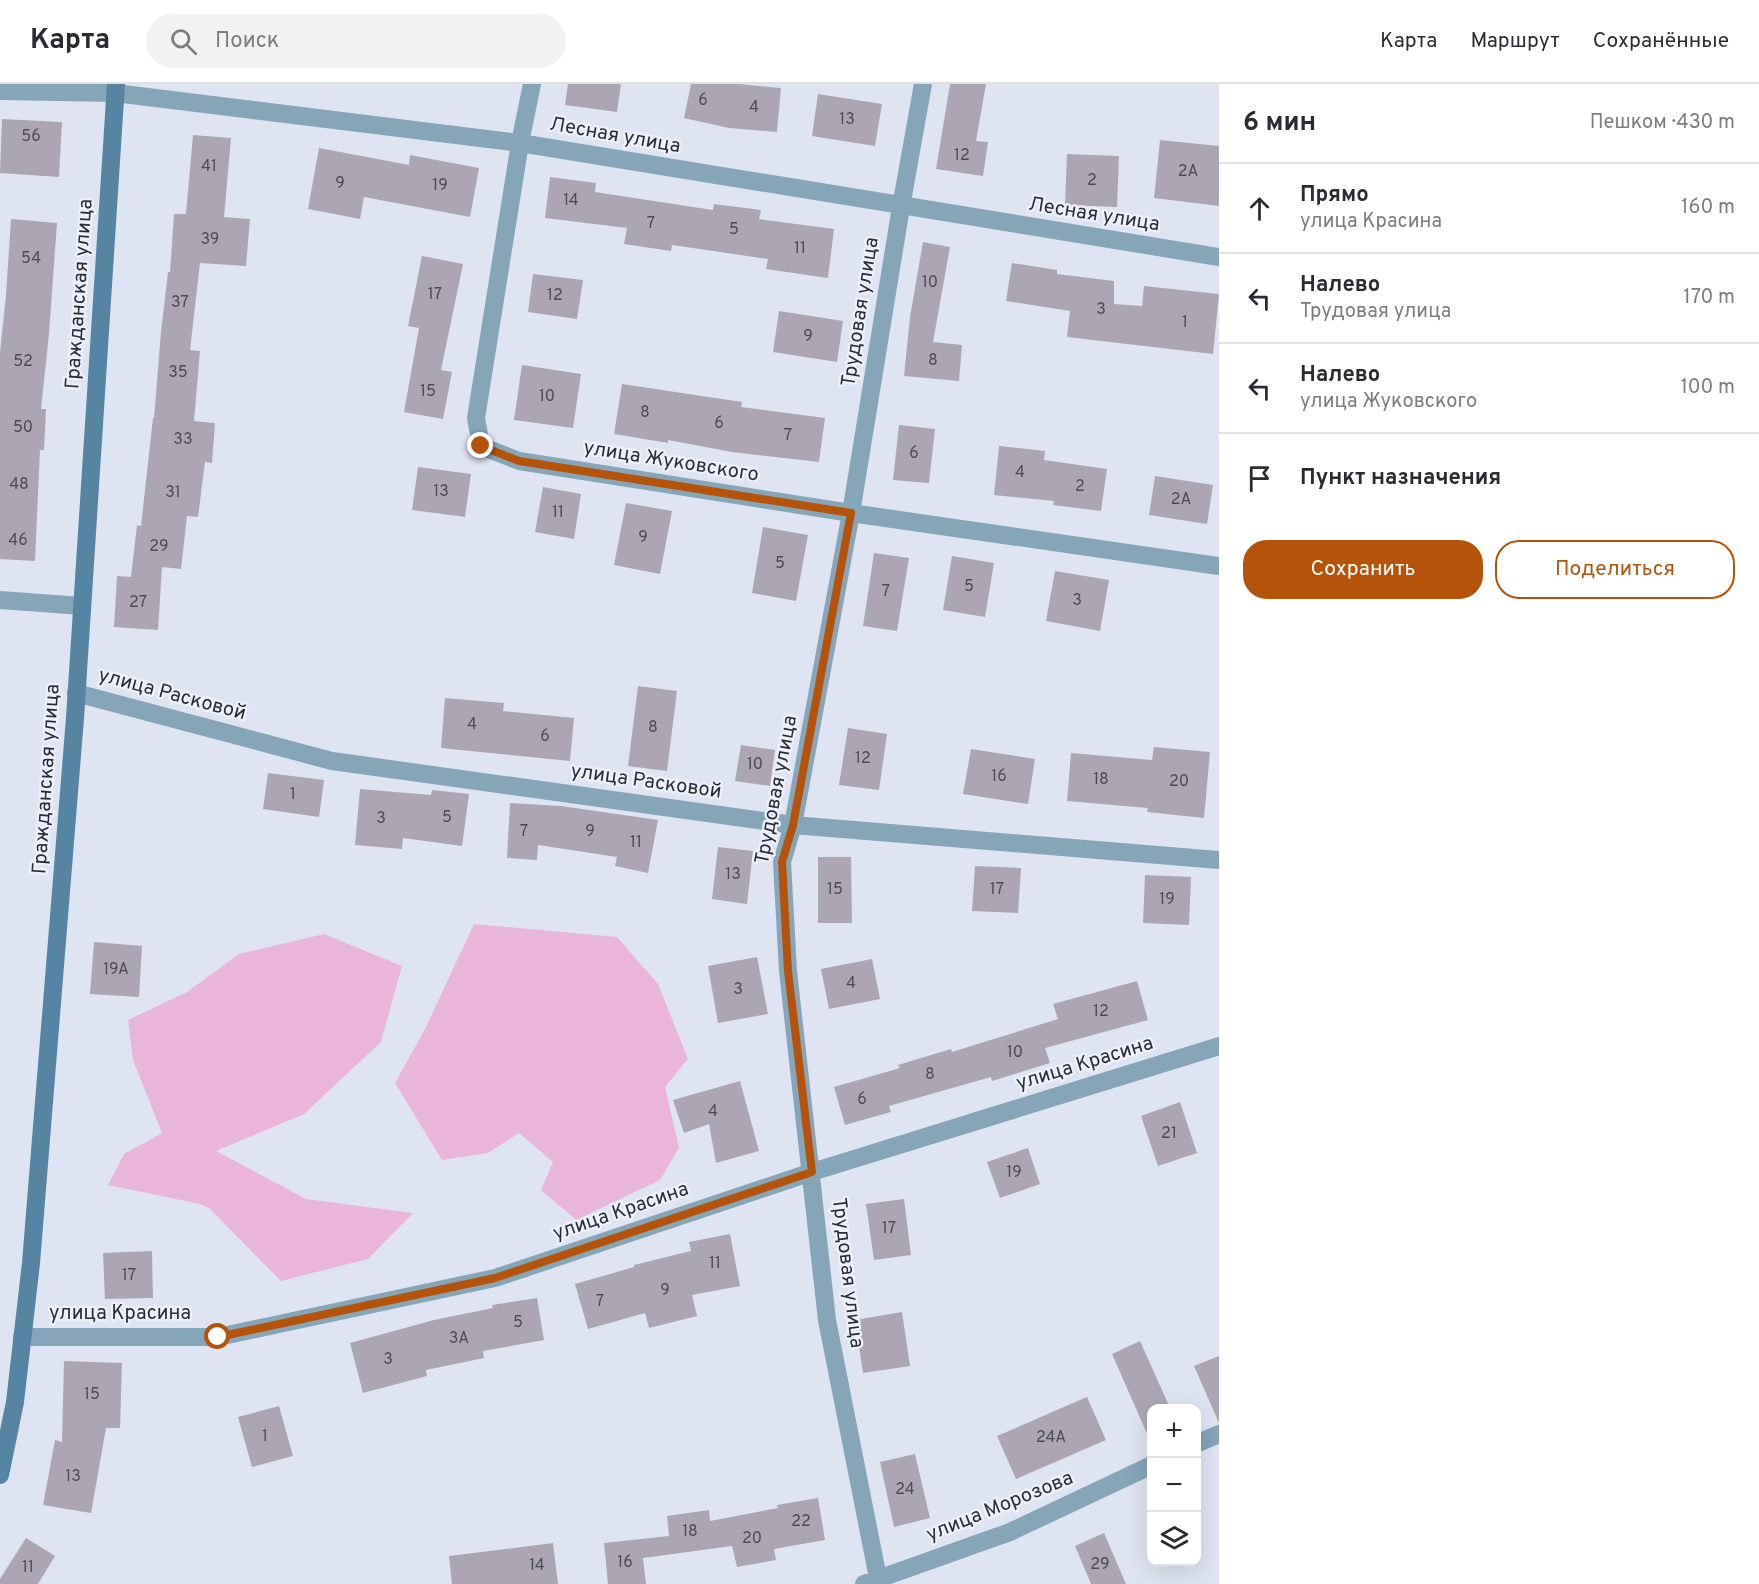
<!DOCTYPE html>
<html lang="ru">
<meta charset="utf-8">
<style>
body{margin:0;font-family:Overpass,sans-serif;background:#f2f2f3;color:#2b2b33}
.controls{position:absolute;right:18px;bottom:18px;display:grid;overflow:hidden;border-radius:12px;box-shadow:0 6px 24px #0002}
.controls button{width:54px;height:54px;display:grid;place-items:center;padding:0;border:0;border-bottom:2px solid #e1e1e2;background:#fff;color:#2b2b33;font:30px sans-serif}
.stop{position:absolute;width:18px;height:18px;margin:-14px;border:4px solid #b45309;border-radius:50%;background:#fff}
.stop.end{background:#b45309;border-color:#fff;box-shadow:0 2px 6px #0008}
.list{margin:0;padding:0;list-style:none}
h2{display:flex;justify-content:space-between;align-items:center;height:78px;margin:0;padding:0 24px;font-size:26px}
h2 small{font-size:20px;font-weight:400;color:#7c7c81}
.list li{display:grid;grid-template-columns:39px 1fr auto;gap:18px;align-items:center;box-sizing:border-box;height:90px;padding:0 24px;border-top:2px solid #e1e1e2}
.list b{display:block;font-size:22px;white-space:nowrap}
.list p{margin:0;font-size:20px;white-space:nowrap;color:#7c7c81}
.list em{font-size:20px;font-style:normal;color:#7c7c81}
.actions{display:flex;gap:12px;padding:18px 24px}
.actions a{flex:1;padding:14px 0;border:2px solid #b45309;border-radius:24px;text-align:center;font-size:21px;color:#b45309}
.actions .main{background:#b45309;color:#fff}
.icon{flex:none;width:33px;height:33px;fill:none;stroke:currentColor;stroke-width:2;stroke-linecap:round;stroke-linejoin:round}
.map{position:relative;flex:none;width:1219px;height:1500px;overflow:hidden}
header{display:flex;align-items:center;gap:36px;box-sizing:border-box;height:84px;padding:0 30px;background:#fff;border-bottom:2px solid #e1e1e2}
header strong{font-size:28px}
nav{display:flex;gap:33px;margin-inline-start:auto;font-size:21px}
.search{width:420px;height:54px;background:#f2f2f3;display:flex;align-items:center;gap:15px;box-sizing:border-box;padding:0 21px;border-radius:33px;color:#7c7c81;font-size:22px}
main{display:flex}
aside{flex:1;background:#fff}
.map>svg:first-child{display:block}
.green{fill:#eab5da}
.building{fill:#aca6b4}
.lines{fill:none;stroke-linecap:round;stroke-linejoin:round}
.street{stroke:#85a5b9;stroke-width:18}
.secondary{stroke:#5585a3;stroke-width:18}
.route{stroke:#b45309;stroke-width:8}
.labels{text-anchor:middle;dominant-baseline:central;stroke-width:4.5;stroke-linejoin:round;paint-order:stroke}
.number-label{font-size:16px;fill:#4b4b52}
.street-label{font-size:20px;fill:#2b2d32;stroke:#edf1fc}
</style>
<header>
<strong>Карта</strong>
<div class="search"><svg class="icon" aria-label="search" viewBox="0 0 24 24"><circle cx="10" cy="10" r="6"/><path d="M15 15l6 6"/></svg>Поиск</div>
<nav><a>Карта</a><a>Маршрут</a><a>Сохранённые</a></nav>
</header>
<main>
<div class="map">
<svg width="1219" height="1500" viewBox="0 0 1219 1500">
<rect width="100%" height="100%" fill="#dfe4f2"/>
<path class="green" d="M 474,840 L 617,853 L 658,900 L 688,975 L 665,1003 L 679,1064 L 660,1096 L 576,1136 L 541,1106 L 553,1078 L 519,1049 L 488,1069 L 442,1076 L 395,999 L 424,947 Z
M 324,850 L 402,882 L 381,958 L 304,1030 L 216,1067 L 306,1115 L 413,1129 L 368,1175 L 281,1197 L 209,1124 L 200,1120 L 108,1101 L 124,1070 L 162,1049 L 133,976 L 128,936 L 187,908 L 239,870 Z"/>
<path class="building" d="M 568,0 L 621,0 L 617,28 L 565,21 Z
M 691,0 L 739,0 L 781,4 L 777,48 L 729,44 L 684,34 Z
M 950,0 L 986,0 L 976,57 L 988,58 L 983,92 L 936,85 Z
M 818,10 L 882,20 L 875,62 L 812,52 Z
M 2,35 L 62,38 L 59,93 L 0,89 Z
M 193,51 L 231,54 L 224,133 L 250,135 L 246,182 L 200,179 L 190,266 L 200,267 L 194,337 L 215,339 L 212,379 L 205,378 L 198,433 L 187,432 L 181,485 L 162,483 L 158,546 L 114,543 L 117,492 L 131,493 L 137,441 L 141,442 L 153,334 L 154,334 L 161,248 L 168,188 L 170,188 L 174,130 L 186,130 Z
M 1160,56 L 1219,62 L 1219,122 L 1154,114 Z
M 319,64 L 409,81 L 410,71 L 479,84 L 470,133 L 364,113 L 360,135 L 308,125 Z
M 1067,70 L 1119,72 L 1117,123 L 1065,121 Z
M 550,93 L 596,99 L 595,108 L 713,126 L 714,120 L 761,126 L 759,135 L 834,145 L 828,194 L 766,185 L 768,175 L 672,161 L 671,167 L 624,160 L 627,144 L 545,134 Z
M 11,135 L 57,139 L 49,250 L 41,325 L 46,325 L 44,366 L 40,366 L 35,477 L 0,475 L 0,268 L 6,211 Z
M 923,158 L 950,163 L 933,258 L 962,261 L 959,297 L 904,292 L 910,233 Z
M 422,172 L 463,180 L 441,286 L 452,288 L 443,335 L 404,328 L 419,244 L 408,242 Z
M 1012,179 L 1057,186 L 1057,190 L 1114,197 L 1114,220 L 1142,222 L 1144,202 L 1219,210 L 1213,270 L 1067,253 L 1070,227 L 1006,217 Z
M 533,190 L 583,196 L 577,235 L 528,228 Z
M 779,227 L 843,237 L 837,278 L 773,268 Z
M 522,281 L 581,290 L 573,344 L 514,336 Z
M 622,300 L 742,318 L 741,323 L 825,334 L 819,378 L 732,368 L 668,356 L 668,359 L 614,350 Z
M 899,341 L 935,345 L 929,399 L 893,396 Z
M 999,362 L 1045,367 L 1044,376 L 1107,385 L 1101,427 L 1053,421 L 1054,417 L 994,411 Z
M 418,383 L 471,390 L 465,433 L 412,426 Z
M 1155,392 L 1213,401 L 1207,440 L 1149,431 Z
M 543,403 L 581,410 L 574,455 L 535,448 Z
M 626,419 L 672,427 L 660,490 L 614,481 Z
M 763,443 L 808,451 L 796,517 L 752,509 Z
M 874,469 L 909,474 L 897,547 L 863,542 Z
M 952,472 L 994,479 L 985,533 L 943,526 Z
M 1055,487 L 1109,496 L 1100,547 L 1046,537 Z
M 638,602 L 677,607 L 667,687 L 628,682 Z
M 445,614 L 504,619 L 503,627 L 574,634 L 570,677 L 441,664 Z
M 848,644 L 887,650 L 879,706 L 839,701 Z
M 741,661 L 775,666 L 770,702 L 735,697 Z
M 1154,663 L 1210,668 L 1204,734 L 1147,728 L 1148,724 L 1067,717 L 1071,669 L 1152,676 Z
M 971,665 L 1035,675 L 1028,720 L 963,710 Z
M 268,689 L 324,696 L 319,733 L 263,725 Z
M 360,705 L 431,711 L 432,706 L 469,710 L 462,762 L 403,754 L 402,765 L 355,761 Z
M 510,719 L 561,722 L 658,736 L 648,789 L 615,782 L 617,773 L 538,761 L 537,776 L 507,774 Z
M 718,763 L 753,767 L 747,820 L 712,815 Z
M 818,773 L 851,773 L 852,839 L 818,839 Z
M 975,782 L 1021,784 L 1018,829 L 972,827 Z
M 1145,791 L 1191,793 L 1189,841 L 1143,839 Z
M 94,858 L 142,862 L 139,913 L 90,910 Z
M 757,873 L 768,930 L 718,939 L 708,882 Z
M 872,875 L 880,915 L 829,925 L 821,885 Z
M 1137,897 L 1148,936 L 1045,964 L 1050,979 L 992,997 L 991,993 L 889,1022 L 891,1028 L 845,1041 L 834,1003 L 900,984 L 898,981 L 951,965 L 952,968 L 1058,935 L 1053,920 Z
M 740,997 L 759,1067 L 716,1079 L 709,1040 L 684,1049 L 673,1016 Z
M 1180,1018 L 1197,1069 L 1158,1082 L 1141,1032 Z
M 1028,1064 L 1040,1100 L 1000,1114 L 987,1078 Z
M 904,1115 L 911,1171 L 874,1176 L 866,1120 Z
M 730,1150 L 740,1202 L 692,1211 L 697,1232 L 649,1244 L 645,1229 L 588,1245 L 575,1200 L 634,1183 L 634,1181 L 691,1167 L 689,1158 Z
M 152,1167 L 153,1214 L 105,1215 L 103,1169 Z
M 537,1214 L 544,1256 L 483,1267 L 484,1274 L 426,1286 L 427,1292 L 363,1309 L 350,1259 L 434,1236 L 493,1224 L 492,1221 Z
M 902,1228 L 910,1282 L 863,1289 L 855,1236 Z
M 1140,1257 L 1170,1324 L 1152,1324 L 1152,1361 L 1112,1270 Z
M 1219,1272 L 1219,1339 L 1194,1282 Z
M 64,1277 L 122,1279 L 120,1344 L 106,1344 L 91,1429 L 43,1421 L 55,1356 L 62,1358 Z
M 1087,1313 L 1106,1356 L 1016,1395 L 997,1352 Z
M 279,1322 L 293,1372 L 252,1383 L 238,1333 Z
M 915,1370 L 930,1434 L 894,1443 L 880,1378 Z
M 818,1414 L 825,1456 L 774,1465 L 776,1476 L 737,1483 L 732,1462 L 643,1474 L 646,1500 L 608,1500 L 604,1459 L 669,1452 L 667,1432 L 709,1426 L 710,1437 L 778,1424 L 777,1421 Z
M 1104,1449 L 1126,1500 L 1091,1500 L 1075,1462 Z
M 26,1454 L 55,1472 L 38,1500 L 0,1500 L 0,1495 Z
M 553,1459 L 558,1500 L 452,1500 L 449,1472 Z"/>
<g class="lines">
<path class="street" d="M 532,0 L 520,59 L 476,334 L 481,362 L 519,377 L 851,429 L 1219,482
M 0,7 L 115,9 L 520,59 L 1219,173
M 0,516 L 82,522
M 76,609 L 332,677 L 793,741 L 1219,776
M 22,1253 L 218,1253 L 495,1194 L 812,1088 L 1219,962
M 1196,1360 L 1219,1350
M 878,1494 L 827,1236 L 788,887 L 782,778 L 793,741 L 851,429 L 901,123 L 923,0
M 864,1500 L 1010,1448 L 1152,1381"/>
<path class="secondary" d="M 0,1391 L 15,1318 L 31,1179 L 75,634 L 116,0"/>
</g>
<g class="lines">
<path class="route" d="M 218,1253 L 495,1194 L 812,1088 L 788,887 L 782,778 L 793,741 L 851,429 L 519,377 L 481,362"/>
</g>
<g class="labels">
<g class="number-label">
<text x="703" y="17">6</text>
<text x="754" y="24">4</text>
<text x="847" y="36">13</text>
<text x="31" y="53">56</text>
<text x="962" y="72">12</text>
<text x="209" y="83">41</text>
<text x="1188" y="88">2А</text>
<text x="1092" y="97">2</text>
<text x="340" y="100">9</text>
<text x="440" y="102">19</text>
<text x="571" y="117">14</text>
<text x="651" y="140">7</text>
<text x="734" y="146">5</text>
<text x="210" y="156">39</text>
<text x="800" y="165">11</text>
<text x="31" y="175">54</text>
<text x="930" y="199">10</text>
<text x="435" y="211">17</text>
<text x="555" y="212">12</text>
<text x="180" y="219">37</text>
<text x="1101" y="226">3</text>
<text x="1185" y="239">1</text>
<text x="808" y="253">9</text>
<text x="933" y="277">8</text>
<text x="23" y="278">52</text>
<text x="178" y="289">35</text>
<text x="428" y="308">15</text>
<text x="547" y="313">10</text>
<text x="645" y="329">8</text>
<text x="719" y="340">6</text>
<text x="23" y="344">50</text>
<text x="788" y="352">7</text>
<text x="183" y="356">33</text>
<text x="914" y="370">6</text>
<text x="1020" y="389">4</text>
<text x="19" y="401">48</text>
<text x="1080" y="403">2</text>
<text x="441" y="408">13</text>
<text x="173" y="409">31</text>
<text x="1181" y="416">2А</text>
<text x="558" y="429">11</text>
<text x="643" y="454">9</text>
<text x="18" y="457">46</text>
<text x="159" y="463">29</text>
<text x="780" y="480">5</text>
<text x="969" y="503">5</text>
<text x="886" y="508">7</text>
<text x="1077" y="517">3</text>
<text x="138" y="519">27</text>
<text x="472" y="641">4</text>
<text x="653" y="644">8</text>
<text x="545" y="653">6</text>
<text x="863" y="675">12</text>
<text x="755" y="681">10</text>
<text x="999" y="693">16</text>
<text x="1101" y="696">18</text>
<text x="1179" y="698">20</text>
<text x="293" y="711">1</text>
<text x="447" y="734">5</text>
<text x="381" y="735">3</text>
<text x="524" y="748">7</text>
<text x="590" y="748">9</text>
<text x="636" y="759">11</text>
<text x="733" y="791">13</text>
<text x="835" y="806">15</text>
<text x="997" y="806">17</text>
<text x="1167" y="816">19</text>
<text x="116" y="886">19А</text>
<text x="851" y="900">4</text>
<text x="738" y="906">3</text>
<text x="1101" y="928">12</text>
<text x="1015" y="969">10</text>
<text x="930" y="991">8</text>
<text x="862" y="1016">6</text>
<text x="713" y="1028">4</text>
<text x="1169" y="1050">21</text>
<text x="1014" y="1089">19</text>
<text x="889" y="1145">17</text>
<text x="715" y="1180">11</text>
<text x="129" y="1192">17</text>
<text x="665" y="1207">9</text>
<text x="600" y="1218">7</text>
<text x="518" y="1239">5</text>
<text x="459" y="1255">3А</text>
<text x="388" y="1276">3</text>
<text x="92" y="1311">15</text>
<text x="265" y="1353">1</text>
<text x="1051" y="1354">24А</text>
<text x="73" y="1393">13</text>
<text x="905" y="1406">24</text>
<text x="801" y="1438">22</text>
<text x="690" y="1448">18</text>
<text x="752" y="1455">20</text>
<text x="625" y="1479">16</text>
<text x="1100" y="1481">29</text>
<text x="537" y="1482">14</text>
<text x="28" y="1484">11</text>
</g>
<g class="street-label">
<text transform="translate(615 52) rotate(10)">Лесная улица</text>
<text transform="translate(1094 131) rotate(9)">Лесная улица</text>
<text transform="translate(80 210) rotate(-86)">Гражданская улица</text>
<text transform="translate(861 228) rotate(-81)">Трудовая улица</text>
<text transform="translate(671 378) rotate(9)">улица Жуковского</text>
<text transform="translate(172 611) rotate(15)">улица Расковой</text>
<text transform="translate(47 695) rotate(-86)">Гражданская улица</text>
<text transform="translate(646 698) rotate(8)">улица Расковой</text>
<text transform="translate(777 706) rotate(-79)">Трудовая улица</text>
<text transform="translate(1085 980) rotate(-17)">улица Красина</text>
<text transform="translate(621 1128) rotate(-19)">улица Красина</text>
<text transform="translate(847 1189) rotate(83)">Трудовая улица</text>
<text x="120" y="1230">улица Красина</text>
<text transform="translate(1000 1423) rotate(-22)">улица Морозова</text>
</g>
</g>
</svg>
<div class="controls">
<button>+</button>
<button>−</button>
<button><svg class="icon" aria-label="layers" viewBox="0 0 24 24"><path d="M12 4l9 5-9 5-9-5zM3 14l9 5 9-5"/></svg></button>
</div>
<div class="stop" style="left:218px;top:1253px"></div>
<div class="stop end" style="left:481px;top:362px"></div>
</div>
<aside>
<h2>6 мин<small>Пешком · 430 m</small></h2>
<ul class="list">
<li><svg class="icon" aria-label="ahead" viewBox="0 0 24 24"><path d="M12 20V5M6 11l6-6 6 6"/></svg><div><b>Прямо</b><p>улица Красина</p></div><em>160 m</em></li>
<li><svg class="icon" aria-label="left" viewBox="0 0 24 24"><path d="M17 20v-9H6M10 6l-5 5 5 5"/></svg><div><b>Налево</b><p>Трудовая улица</p></div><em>170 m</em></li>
<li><svg class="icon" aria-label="left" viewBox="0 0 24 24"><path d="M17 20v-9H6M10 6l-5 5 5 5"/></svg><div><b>Налево</b><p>улица Жуковского</p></div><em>100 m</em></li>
<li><svg class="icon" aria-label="arrive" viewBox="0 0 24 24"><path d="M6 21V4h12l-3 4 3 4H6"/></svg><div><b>Пункт назначения</b></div></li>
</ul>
<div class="actions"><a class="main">Сохранить</a><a>Поделиться</a></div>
</aside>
</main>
